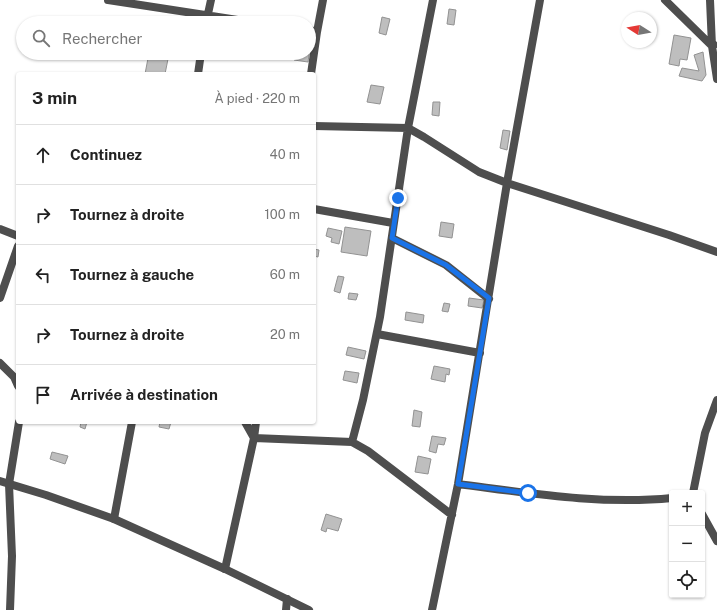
<!DOCTYPE html>
<html lang="fr">
<meta charset="utf-8">
<style>
body{margin:0;font-family:"Public Sans",sans-serif;background:#f2f2f2;color:#222}
.controls{position:absolute;right:12px;bottom:12px;display:grid;overflow:hidden;border-radius:4px;box-shadow:0 1px 3px #0004}
.controls button{width:36px;height:36px;display:grid;place-items:center;padding:0;border:0;border-bottom:1px solid #e0e0e0;background:#fff;color:#222;font:20px sans-serif}
.compass{position:absolute;left:621px;top:12px;width:36px;height:36px;border-radius:50%;background:#fff;box-shadow:0 1px 3px #0004;rotate:281deg}
.stop{position:absolute;width:12px;height:12px;margin:-9px;border:3px solid #1a73e8;border-radius:50%;background:#fff}
.stop.end{background:#1a73e8;border-color:#fff;box-shadow:0 1px 4px #0008}
.list{margin:0;padding:0;list-style:none}
h2{display:flex;justify-content:space-between;align-items:center;height:52px;margin:0;padding:0 16px;font-size:17px}
h2 small{font-size:13px;font-weight:400;color:#767676}
.list li{display:grid;grid-template-columns:26px 1fr auto;gap:12px;align-items:center;box-sizing:border-box;height:60px;padding:0 16px;border-top:1px solid #e0e0e0}
.list b{display:block;font-size:15px;white-space:nowrap}
.list em{font-size:13px;font-style:normal;color:#767676}
.icon{flex:none;width:22px;height:22px;fill:none;stroke:currentColor;stroke-width:2;stroke-linecap:round;stroke-linejoin:round}
.map{position:relative;flex:none;width:717px;height:610px;overflow:hidden}
.search{position:absolute;background:#fff;box-shadow:0 1px 3px #0004;left:16px;top:16px;width:300px;height:44px;display:flex;align-items:center;gap:10px;box-sizing:border-box;padding:0 14px;border-radius:22px;color:#767676;font-size:15px}
.panel{position:absolute;background:#fff;box-shadow:0 1px 3px #0004;left:16px;top:72px;width:300px;height:352px;border-radius:4px}
.map>svg:first-child{display:block}
.building{fill:#bebebe;stroke:#929292}
.lines{fill:none;stroke-linecap:round;stroke-linejoin:round}
.minor{stroke:#4e4e4e;stroke-width:8}
.tertiary{stroke:#4e4e4e;stroke-width:8}
.route{stroke:#1a73e8;stroke-width:5}
</style>
<div class="map">
<svg width="717" height="610" viewBox="0 0 717 610">
<rect width="100%" height="100%" fill="#fff"/>
<path class="building" d="M 449,9 L 456,10 L 454,25 L 447,24 Z
M 382,17 L 390,19 L 386,35 L 379,33 Z
M 674,35 L 691,38 L 687,60 L 680,59 L 679,66 L 669,64 Z
M 309,47 L 310,48 L 308,62 L 294,60 L 295,53 L 309,53 Z
M 703,52 L 706,75 L 702,81 L 679,76 L 682,68 L 699,71 L 694,55 Z
M 149,53 L 169,54 L 165,74 L 145,74 Z
M 371,85 L 384,87 L 380,104 L 367,102 Z
M 433,102 L 440,102 L 439,116 L 432,115 Z
M 503,130 L 510,131 L 507,150 L 500,148 Z
M 441,222 L 454,224 L 452,238 L 439,236 Z
M 345,227 L 371,231 L 367,256 L 341,252 Z
M 328,228 L 342,231 L 339,244 L 331,242 L 332,238 L 326,236 Z
M 314,249 L 319,250 L 318,257 L 314,256 Z
M 338,276 L 344,277 L 340,293 L 334,291 Z
M 349,293 L 358,294 L 356,300 L 348,299 Z
M 469,298 L 484,300 L 482,308 L 468,306 Z
M 444,303 L 450,304 L 448,312 L 442,311 Z
M 406,312 L 424,315 L 423,323 L 405,320 Z
M 348,347 L 366,351 L 364,359 L 346,355 Z
M 434,366 L 450,369 L 449,375 L 446,374 L 445,382 L 431,379 Z
M 345,371 L 359,373 L 357,383 L 343,380 Z
M 414,410 L 422,412 L 420,427 L 412,426 Z
M 81,422 L 87,422 L 85,429 L 80,427 Z
M 160,422 L 171,422 L 169,429 L 159,427 Z
M 432,436 L 446,438 L 444,445 L 438,444 L 436,453 L 429,451 Z
M 52,452 L 68,456 L 65,464 L 50,459 Z
M 418,456 L 431,459 L 428,474 L 415,472 Z
M 326,514 L 342,519 L 338,531 L 327,528 L 326,532 L 321,530 Z"/>
<g class="lines">
<path class="minor" d="M 108,0 L 258,23
M 665,0 L 712,46 L 714,45
M 710,0 L 712,46 L 717,79
M 206,23 L 211,0
M 309,30 L 317,32 L 323,0
M 198,74 L 201,53
M 311,74 L 317,32
M 314,126 L 408,128 L 424,137 L 479,172 L 507,183 L 669,235 L 717,252
M 314,209 L 393,223
M 0,229 L 18,236
M 392,238 L 446,265 L 489,299
M 0,298 L 18,246
M 377,334 L 480,353
M 0,363 L 14,377 L 18,386
M 245,422 L 254,438 L 352,442 L 363,400 L 380,317 L 408,128 L 433,0
M 352,442 L 368,451 L 452,515
M 458,484 C 529,493 601,505 672,498
M 693,493 L 705,433 L 717,400
M 702,514 L 717,541
M 114,519 L 132,422
M 225,569 L 254,438 L 256,422
M 10,610 L 12,556 L 9,484 L 19,422
M 286,610 L 287,599
M 432,610 L 458,484 L 507,183 L 540,0"/>
<path class="tertiary" d="M 0,481 L 46,495 L 114,519 L 225,569 L 309,610"/>
</g>
<g class="lines">
<path class="route" d="M 398,198 L 392,238 L 446,265 L 489,298 L 458,484 L 528,493"/>
</g>
</svg>
<div class="controls">
<button>+</button>
<button>−</button>
<button><svg class="icon" aria-label="locate" viewBox="0 0 24 24"><circle cx="12" cy="12" r="6"/><path d="M12 2v4M12 18v4M2 12h4M18 12h4"/></svg></button>
</div>
<svg class="compass" viewBox="-18 -18 36 36"><path d="M0-13l5 13h-10z" fill="#e53935"/><path d="M0 13l5-13h-10z" fill="#767676"/></svg>
<div class="stop" style="left:528px;top:493px"></div>
<div class="stop end" style="left:398px;top:198px"></div>
<div class="search"><svg class="icon" aria-label="search" viewBox="0 0 24 24"><circle cx="10" cy="10" r="6"/><path d="M15 15l6 6"/></svg>Rechercher</div>
<section class="panel">
<h2>3 min<small>À pied · 220 m</small></h2>
<ul class="list">
<li><svg class="icon" aria-label="ahead" viewBox="0 0 24 24"><path d="M12 20V5M6 11l6-6 6 6"/></svg><div><b>Continuez</b></div><em>40 m</em></li>
<li><svg class="icon" aria-label="right" viewBox="0 0 24 24"><path d="M7 20v-9h11M14 6l5 5-5 5"/></svg><div><b>Tournez à droite</b></div><em>100 m</em></li>
<li><svg class="icon" aria-label="left" viewBox="0 0 24 24"><path d="M17 20v-9H6M10 6l-5 5 5 5"/></svg><div><b>Tournez à gauche</b></div><em>60 m</em></li>
<li><svg class="icon" aria-label="right" viewBox="0 0 24 24"><path d="M7 20v-9h11M14 6l5 5-5 5"/></svg><div><b>Tournez à droite</b></div><em>20 m</em></li>
<li><svg class="icon" aria-label="arrive" viewBox="0 0 24 24"><path d="M6 21V4h12l-3 4 3 4H6"/></svg><div><b>Arrivée à destination</b></div></li>
</ul>
</section>
</div>
